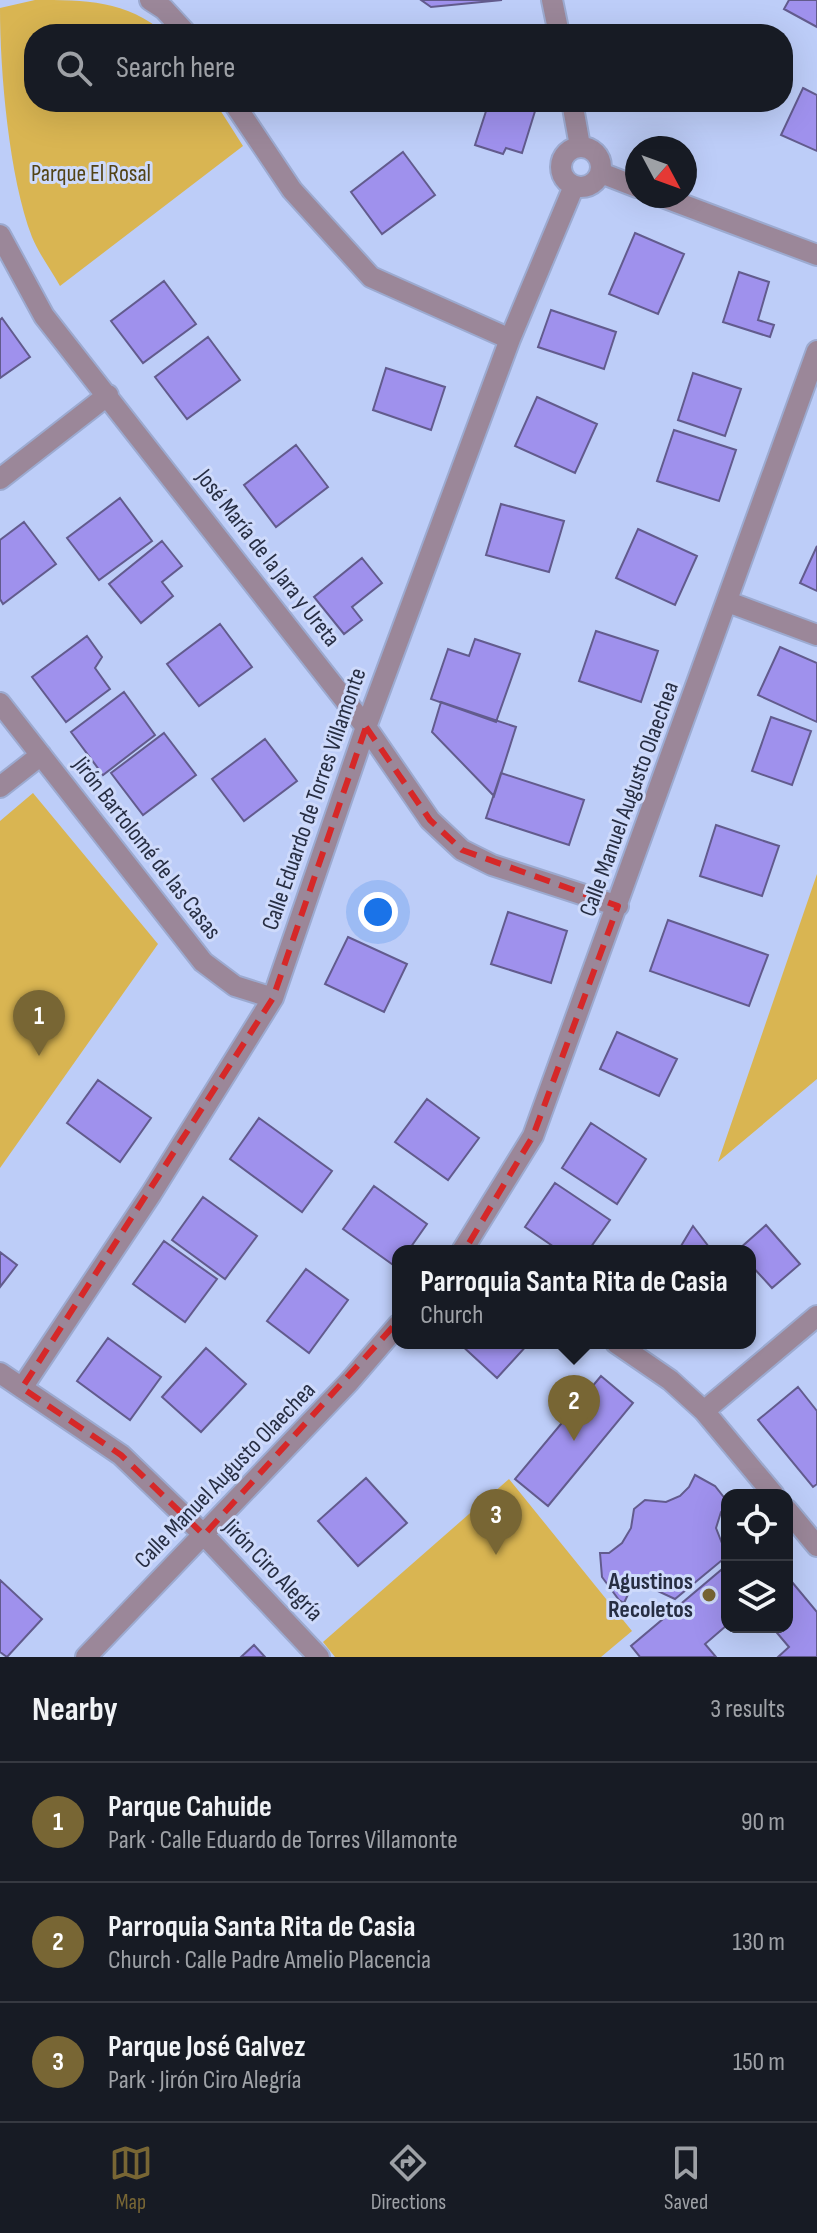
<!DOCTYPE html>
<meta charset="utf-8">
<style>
body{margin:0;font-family:"Sofia Sans Condensed",sans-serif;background:#20242c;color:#f1f3f6}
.controls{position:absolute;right:24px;bottom:24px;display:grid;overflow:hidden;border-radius:16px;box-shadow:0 8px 32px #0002}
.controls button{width:72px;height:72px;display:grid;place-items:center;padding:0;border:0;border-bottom:2px solid #363941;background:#171b24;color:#f1f3f6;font:40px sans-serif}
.compass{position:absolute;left:625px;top:136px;width:72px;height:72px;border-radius:50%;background:#171b24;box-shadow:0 8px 32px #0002;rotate:131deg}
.you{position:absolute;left:378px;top:912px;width:28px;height:28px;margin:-20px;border:6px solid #fff;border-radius:50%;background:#1a73e8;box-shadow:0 0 0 12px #1a73e833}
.badge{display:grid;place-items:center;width:52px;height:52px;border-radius:50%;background:#786634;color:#fff;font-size:26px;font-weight:700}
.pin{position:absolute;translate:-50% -66px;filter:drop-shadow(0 2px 4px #0008)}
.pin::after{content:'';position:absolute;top:42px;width:28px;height:24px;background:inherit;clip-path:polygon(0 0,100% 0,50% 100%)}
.popup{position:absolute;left:392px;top:1245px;width:364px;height:104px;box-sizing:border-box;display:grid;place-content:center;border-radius:16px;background:#171b24;filter:drop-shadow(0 2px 6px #0005);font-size:26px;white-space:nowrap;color:#9ea1a6}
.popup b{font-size:30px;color:#f1f3f6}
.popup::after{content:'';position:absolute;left:50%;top:100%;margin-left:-16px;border:16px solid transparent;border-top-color:#171b24}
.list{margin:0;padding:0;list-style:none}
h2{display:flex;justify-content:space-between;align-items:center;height:104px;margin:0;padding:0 32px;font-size:34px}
h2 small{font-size:26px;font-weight:400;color:#9ea1a6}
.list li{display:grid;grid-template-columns:52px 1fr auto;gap:24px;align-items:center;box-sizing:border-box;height:120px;padding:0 32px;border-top:2px solid #363941}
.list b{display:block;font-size:30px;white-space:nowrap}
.list p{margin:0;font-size:26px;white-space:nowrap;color:#9ea1a6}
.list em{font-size:26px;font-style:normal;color:#9ea1a6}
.icon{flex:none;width:44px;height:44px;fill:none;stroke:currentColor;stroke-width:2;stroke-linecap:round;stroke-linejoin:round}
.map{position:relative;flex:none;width:817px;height:1657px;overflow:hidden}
.search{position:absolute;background:#171b24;box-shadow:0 8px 32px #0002;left:24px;right:24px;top:24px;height:88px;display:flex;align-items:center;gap:20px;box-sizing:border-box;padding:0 28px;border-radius:32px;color:#9ea1a6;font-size:30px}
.sheet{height:464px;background:#171b24}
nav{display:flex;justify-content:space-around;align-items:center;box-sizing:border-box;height:112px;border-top:2px solid #363941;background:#171b24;font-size:22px;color:#9ea1a6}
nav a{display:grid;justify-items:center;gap:4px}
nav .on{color:#786634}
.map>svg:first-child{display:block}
.green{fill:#d9b552}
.building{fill:#9f91ed;stroke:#625b8d;stroke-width:2}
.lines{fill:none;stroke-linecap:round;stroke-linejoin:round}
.minor-casing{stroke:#9caad0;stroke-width:24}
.minor{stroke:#9b8799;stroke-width:20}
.marked{fill:none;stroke:#d62828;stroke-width:6;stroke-dasharray:16 10;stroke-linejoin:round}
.poi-dot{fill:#786634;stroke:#cedafb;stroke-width:3}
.labels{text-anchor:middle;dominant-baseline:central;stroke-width:6;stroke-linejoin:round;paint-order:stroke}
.park-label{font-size:24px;fill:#524316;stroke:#cedafb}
.street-label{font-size:24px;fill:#272e43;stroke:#cedafb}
.poi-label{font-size:24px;font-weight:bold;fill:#272e43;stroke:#cedafb;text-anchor:end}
</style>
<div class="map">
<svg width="817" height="1657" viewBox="0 0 817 1657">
<rect width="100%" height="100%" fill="#bdcdf8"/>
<path class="green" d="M 35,0 C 85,0 126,0 166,34 L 34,34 L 34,102 L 215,102 L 243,146 L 60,286 C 51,270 39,254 32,237 C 9,177 0,72 0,8 Z
M 33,793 L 158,944 L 0,1168 L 0,821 Z
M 817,874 L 817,1079 L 718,1162 Z
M 509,1479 L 632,1631 L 601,1657 L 335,1657 L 323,1642 Z"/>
<path class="building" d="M 421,0 L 502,0 L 431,7 Z
M 789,0 L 817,0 L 817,27 L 784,9 Z
M 803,88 L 817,95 L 817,151 L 781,135 Z
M 489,102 L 517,102 L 536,108 L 522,153 L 506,148 L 503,154 L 475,145 Z
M 403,152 L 435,195 L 382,234 L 351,192 Z
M 635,233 L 684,254 L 658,314 L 609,294 Z
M 739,272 L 769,282 L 758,320 L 774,325 L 770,337 L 723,322 Z
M 164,281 L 196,324 L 143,363 L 111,321 Z
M 551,310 L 616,332 L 604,369 L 538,347 Z
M 2,318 L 30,357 L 0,378 L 0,320 Z
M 208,337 L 240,380 L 187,419 L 155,377 Z
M 386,368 L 445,387 L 431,430 L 373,410 Z
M 693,373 L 741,389 L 725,436 L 678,420 Z
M 537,397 L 597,424 L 575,473 L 515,446 Z
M 674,430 L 736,450 L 719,501 L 657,481 Z
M 296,445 L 328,487 L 276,527 L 244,485 Z
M 120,498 L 152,541 L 99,580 L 67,538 Z
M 501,504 L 564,521 L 549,572 L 486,555 Z
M 24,522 L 56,564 L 3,604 L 0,599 L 0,540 Z
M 638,529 L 697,556 L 675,605 L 616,578 Z
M 162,541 L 182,566 L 162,582 L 173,596 L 141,623 L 109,584 Z
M 817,546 L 817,591 L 800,583 Z
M 362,558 L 382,583 L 352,607 L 362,620 L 344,634 L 314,597 Z
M 220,624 L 252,667 L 199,706 L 167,664 Z
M 596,631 L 658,651 L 641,702 L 579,681 Z
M 87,636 L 102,657 L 95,668 L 110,689 L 66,722 L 32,677 Z
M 475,639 L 520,654 L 496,722 L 431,699 L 448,649 L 469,656 Z
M 780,647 L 817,663 L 817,722 L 758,695 Z
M 124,692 L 155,735 L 103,775 L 71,732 Z
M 441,702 L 516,727 L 494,796 L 432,732 Z
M 771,717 L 811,731 L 792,785 L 752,771 Z
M 164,733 L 196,775 L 143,815 L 111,773 Z
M 265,739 L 297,781 L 244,821 L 212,779 Z
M 501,773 L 584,800 L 569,845 L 486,818 Z
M 716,825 L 779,846 L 762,896 L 700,876 Z
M 508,912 L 567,931 L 551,983 L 491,964 Z
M 668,920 L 768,955 L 749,1006 L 650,971 Z
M 348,937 L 407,964 L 384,1012 L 325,984 Z
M 617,1032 L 677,1059 L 659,1096 L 600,1069 Z
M 98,1080 L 151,1118 L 120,1162 L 67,1123 Z
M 427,1099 L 479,1138 L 448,1180 L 395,1142 Z
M 259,1118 L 332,1171 L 302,1212 L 230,1159 Z
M 591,1123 L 646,1159 L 617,1204 L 562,1168 Z
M 555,1183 L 610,1220 L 588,1251 L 560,1251 L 525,1227 Z
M 374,1186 L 427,1224 L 408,1251 L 398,1251 L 396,1267 L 343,1229 Z
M 203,1197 L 257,1236 L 225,1279 L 172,1240 Z
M 766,1225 L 800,1264 L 772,1288 L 750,1264 L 750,1251 L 738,1250 Z
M 693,1226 L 712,1251 L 678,1251 Z
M 164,1241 L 217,1279 L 185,1322 L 133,1284 Z
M 0,1252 L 17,1265 L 0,1287 Z
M 306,1269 L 348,1300 L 309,1353 L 267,1321 Z
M 108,1338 L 161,1377 L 130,1420 L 77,1381 Z
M 459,1343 L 529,1343 L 497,1378 Z
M 206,1348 L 246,1384 L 201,1432 L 162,1397 Z
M 601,1376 L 633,1403 L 548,1506 L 515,1479 Z
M 798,1387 L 817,1411 L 817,1484 L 813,1487 L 758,1420 Z
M 695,1475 L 715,1486 L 726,1500 L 727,1506 L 721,1512 L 716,1528 L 727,1556 L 675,1599 L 645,1585 L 631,1588 L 624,1603 L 619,1600 L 602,1577 L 600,1553 L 609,1553 L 622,1543 L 631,1528 L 634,1509 L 645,1500 L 666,1502 L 680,1496 L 689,1487 Z
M 366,1478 L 407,1523 L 358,1566 L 318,1521 Z
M 727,1565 L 727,1625 L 705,1644 L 716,1657 L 640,1657 L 631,1646 Z
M 787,1576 L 817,1612 L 817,1657 L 778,1657 L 789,1647 L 772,1627 L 787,1627 Z
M 0,1580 L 42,1619 L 7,1657 L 0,1652 Z
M 254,1645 L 265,1657 L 241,1657 Z"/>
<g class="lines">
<defs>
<path id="minor" d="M 150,0 L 164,9 L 187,34
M 552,0 L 559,34
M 233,102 L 292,190 L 371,277 L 510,339
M 572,102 L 580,146
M561 167a20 20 0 1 1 40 0a20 20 0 1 1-40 0Z
M 601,173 L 637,187
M 660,196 L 817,255
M 0,235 L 44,316 L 366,727 L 430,820 L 462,850 L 492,865 L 618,906
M 0,479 L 108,395
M 728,602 L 817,635
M 0,703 L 203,962 L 235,986 L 273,998
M 0,787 L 41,755
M 462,1251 L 533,1136 L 817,351
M 616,1343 L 670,1380 L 704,1411 L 774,1495
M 0,1373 L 121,1455 L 204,1535 L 319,1657
M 22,1388 L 151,1194 L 273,998 L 366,727 L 510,339 L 574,186
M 704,1411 L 817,1316
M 787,1510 L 817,1546
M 86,1657 L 349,1382 L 398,1325"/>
</defs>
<use href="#minor" class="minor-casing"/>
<use href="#minor" class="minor"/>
</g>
<path class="marked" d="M 366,727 L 430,820 L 462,850 L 618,906 L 533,1136 L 469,1243 L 204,1535 L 121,1455 L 22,1388 L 273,998 Z"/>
<circle class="poi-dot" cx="709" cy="1595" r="8"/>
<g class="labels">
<g class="park-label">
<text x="91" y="173">Parque El Rosal</text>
</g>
<g class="street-label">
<text transform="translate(268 558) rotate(52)">José María de la Jara y Ureta</text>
<text transform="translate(314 799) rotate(-71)">Calle Eduardo de Torres Villamonte</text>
<text transform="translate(629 799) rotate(-70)">Calle Manuel Augusto Olaechea</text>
<text transform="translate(147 848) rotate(52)">Jirón Bartolomé de las Casas</text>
<text transform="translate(225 1475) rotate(-46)">Calle Manuel Augusto Olaechea</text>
<text transform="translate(273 1570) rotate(46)">Jirón Ciro Alegría</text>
</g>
<g class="poi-label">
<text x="693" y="1581">Agustinos<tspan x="693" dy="28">Recoletos</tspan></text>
</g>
</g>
</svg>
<div class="controls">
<button><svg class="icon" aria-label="locate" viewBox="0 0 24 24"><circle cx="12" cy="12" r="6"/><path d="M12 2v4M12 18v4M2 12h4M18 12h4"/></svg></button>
<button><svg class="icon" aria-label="layers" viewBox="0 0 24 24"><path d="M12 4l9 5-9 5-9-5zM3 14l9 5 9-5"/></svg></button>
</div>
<svg class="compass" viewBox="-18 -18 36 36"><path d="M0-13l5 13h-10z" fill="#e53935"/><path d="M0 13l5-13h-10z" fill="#9ea1a6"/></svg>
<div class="you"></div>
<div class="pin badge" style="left:39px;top:1056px">1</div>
<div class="pin badge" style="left:574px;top:1441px">2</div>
<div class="popup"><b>Parroquia Santa Rita de Casia</b>Church</div>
<div class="pin badge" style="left:496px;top:1555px">3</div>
<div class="search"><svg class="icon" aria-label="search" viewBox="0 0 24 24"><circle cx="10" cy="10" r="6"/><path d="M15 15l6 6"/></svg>Search here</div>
</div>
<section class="sheet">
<h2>Nearby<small>3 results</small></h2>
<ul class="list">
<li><span class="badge">1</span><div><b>Parque Cahuide</b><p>Park · Calle Eduardo de Torres Villamonte</p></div><em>90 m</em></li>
<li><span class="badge">2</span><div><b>Parroquia Santa Rita de Casia</b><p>Church · Calle Padre Amelio Placencia</p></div><em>130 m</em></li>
<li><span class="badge">3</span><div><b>Parque José Galvez</b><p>Park · Jirón Ciro Alegría</p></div><em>150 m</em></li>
</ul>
</section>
<nav>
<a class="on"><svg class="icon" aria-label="map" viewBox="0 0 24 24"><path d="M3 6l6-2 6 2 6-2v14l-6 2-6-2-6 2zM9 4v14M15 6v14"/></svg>Map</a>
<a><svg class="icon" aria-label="directions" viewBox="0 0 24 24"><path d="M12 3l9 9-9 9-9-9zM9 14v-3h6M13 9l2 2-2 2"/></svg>Directions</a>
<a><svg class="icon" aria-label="saved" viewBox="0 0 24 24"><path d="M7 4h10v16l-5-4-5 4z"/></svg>Saved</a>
</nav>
